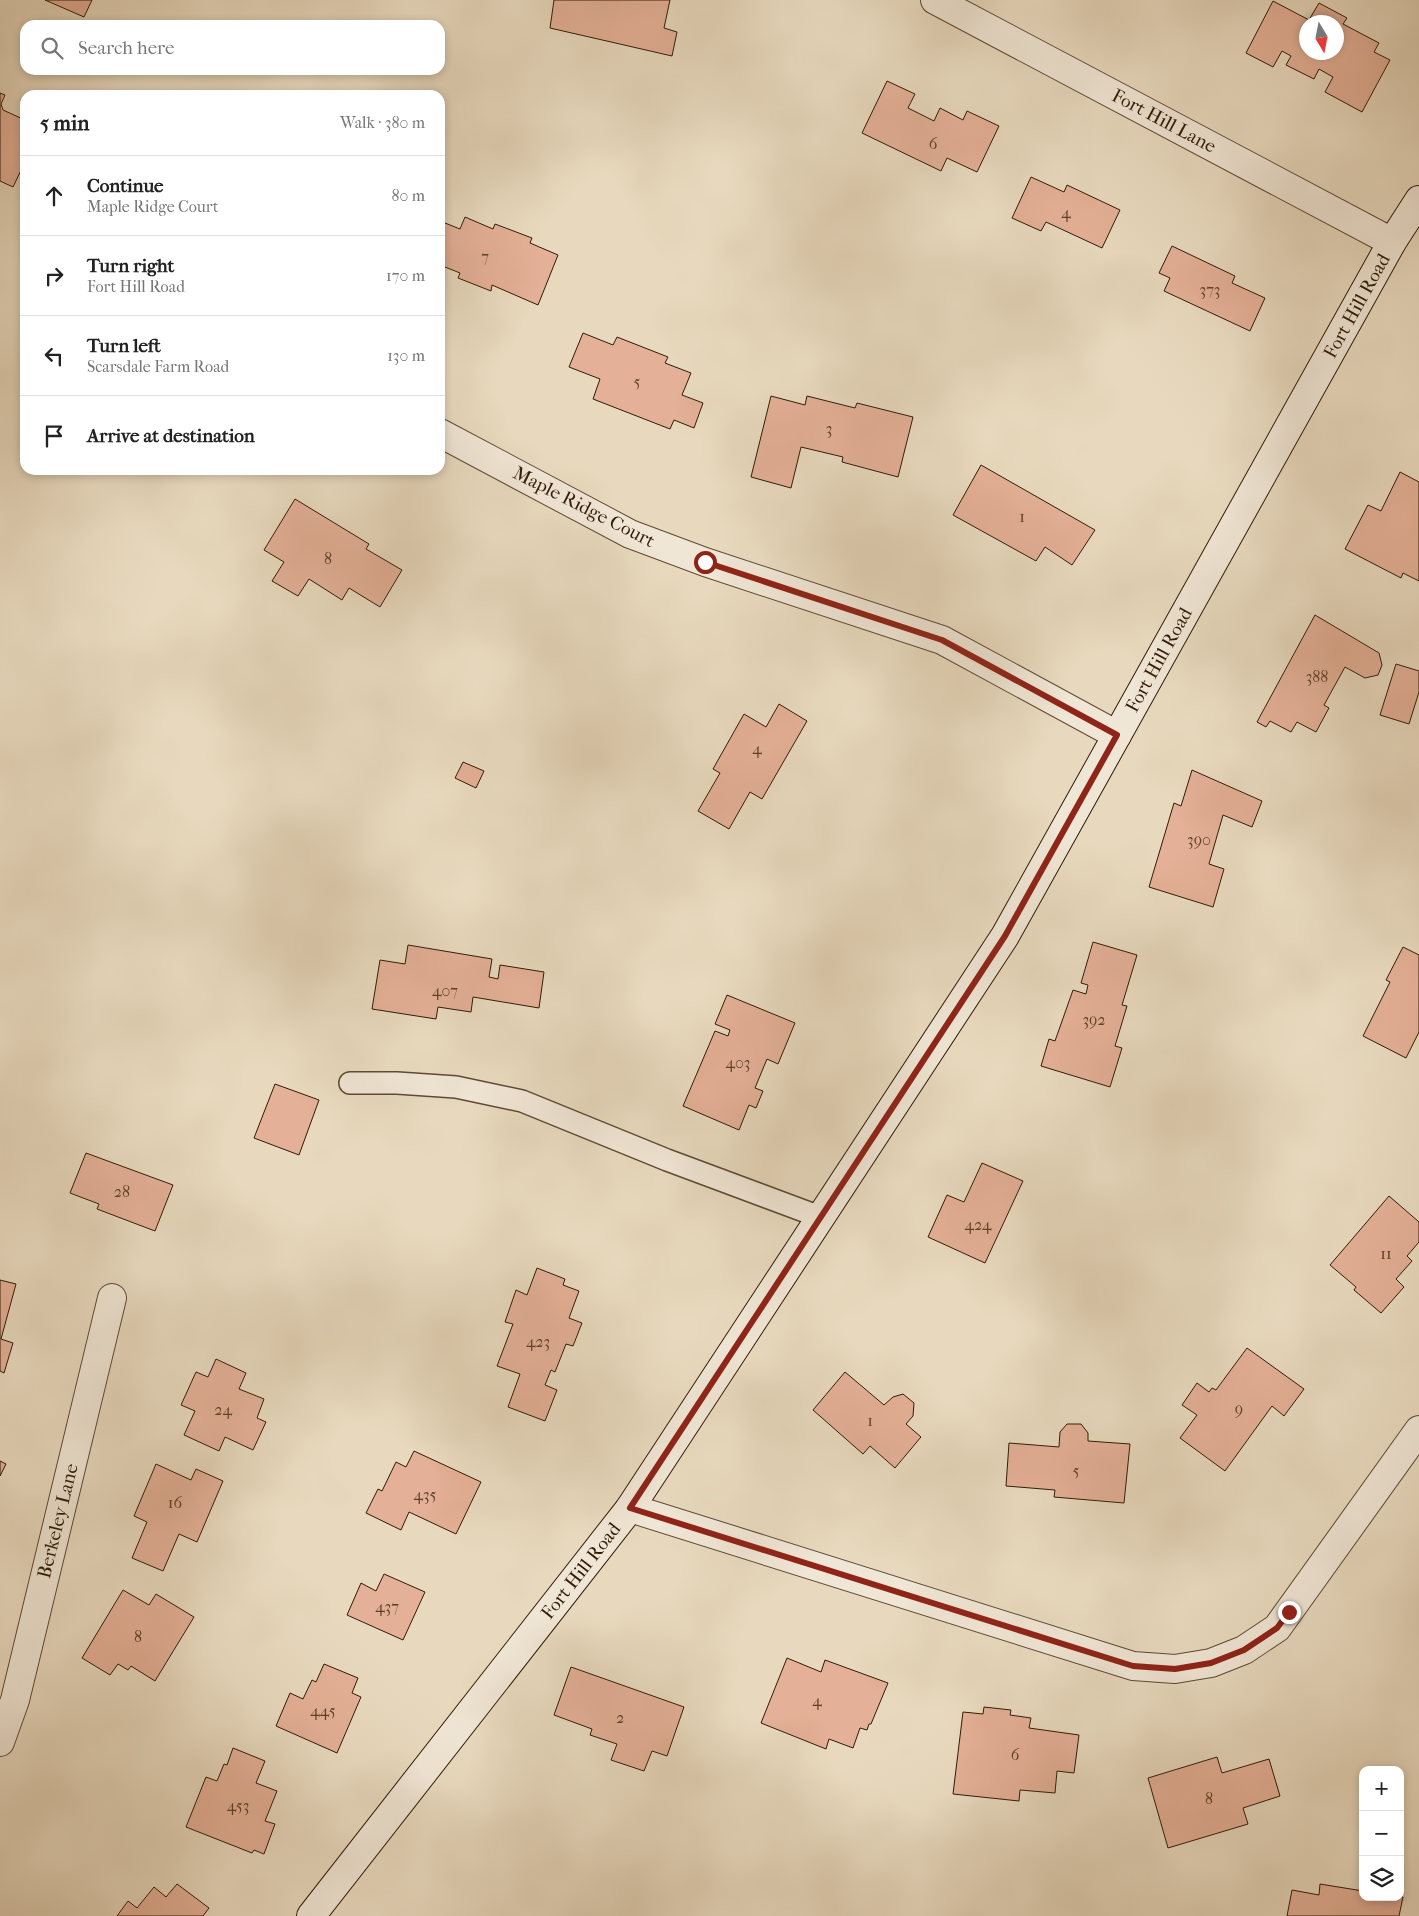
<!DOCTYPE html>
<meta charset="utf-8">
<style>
body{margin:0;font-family:"IM FELL French Canon",serif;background:#f2f2f2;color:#222}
.controls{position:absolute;right:15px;bottom:15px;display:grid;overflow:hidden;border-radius:10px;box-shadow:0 2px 8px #0003}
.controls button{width:45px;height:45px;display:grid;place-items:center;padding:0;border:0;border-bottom:1px solid #e0e0e0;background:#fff;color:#222;font:25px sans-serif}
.compass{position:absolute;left:1299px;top:15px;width:45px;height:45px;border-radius:50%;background:#fff;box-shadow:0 2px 8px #0003;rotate:170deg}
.stop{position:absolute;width:15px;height:15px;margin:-11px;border:4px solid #8f2418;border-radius:50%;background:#fff}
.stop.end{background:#8f2418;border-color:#fff;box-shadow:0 1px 5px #0008}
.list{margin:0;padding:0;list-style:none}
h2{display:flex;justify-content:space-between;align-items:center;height:65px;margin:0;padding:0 20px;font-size:21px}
h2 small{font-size:16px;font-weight:400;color:#767676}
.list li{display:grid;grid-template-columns:32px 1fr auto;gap:15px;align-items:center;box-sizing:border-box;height:80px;padding:0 20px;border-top:1px solid #e0e0e0}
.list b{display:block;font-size:19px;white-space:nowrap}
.list p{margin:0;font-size:16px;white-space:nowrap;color:#767676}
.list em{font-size:16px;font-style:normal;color:#767676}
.icon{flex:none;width:28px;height:28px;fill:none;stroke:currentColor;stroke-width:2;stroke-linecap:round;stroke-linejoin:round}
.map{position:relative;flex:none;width:1419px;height:1916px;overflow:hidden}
.search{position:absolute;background:#fff;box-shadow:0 2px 8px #0003;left:20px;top:20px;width:425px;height:55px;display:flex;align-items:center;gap:12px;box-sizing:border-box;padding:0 18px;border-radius:15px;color:#767676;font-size:19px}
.panel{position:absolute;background:#fff;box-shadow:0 2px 8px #0003;left:20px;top:90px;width:425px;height:385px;border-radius:15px}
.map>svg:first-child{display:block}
.building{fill:#e4b097;stroke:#301b06;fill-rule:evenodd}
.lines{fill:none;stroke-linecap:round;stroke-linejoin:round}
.lane-casing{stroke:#5e4a34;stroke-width:24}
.street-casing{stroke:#5e4a34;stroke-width:30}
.secondary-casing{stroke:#301b06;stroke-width:30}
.lane{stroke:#f0e6d5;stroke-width:21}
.street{stroke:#f0e6d5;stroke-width:28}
.secondary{stroke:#f0e6d5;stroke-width:28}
.route{stroke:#8f2418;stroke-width:6}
.labels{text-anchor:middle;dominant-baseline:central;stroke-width:4;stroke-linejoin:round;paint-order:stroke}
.number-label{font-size:16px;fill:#5d402a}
.street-label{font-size:19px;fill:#301b06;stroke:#f0e6d5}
</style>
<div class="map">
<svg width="1419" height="1916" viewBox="0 0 1419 1916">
<rect width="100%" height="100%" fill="#e8d9be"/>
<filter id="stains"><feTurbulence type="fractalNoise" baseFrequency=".004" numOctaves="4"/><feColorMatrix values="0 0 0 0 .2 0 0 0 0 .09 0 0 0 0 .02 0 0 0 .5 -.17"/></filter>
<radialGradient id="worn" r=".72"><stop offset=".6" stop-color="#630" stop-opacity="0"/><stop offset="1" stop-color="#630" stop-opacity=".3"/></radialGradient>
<path class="building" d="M 45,0 L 92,0 L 84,17 Z
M 554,0 L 670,0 L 664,28 L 677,32 L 672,56 L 550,28 Z
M 1273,1 L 1309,20 L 1319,3 L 1347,18 L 1343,24 L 1379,43 L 1374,52 L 1390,60 L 1362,112 L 1325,92 L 1333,77 L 1319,69 L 1314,79 L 1286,65 L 1291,56 L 1282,51 L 1273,67 L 1246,53 ZM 1306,22 L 1336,22 L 1336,52 L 1306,52 Z
M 887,81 L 915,94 L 908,108 L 934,121 L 940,108 L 963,120 L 967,111 L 999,126 L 977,172 L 947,158 L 941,171 L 862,133 Z
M 0,93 L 5,95 L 1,104 L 3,110 L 25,120 L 25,162 L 13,187 L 0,181 Z
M 1031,177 L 1064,192 L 1067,185 L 1120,210 L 1102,248 L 1046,222 L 1041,231 L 1012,218 Z
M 465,217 L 493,229 L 495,224 L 532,238 L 530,243 L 558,255 L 538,305 L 492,285 L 491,291 L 458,278 L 460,273 L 440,265 L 440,221 L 460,229 Z
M 1172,246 L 1235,276 L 1232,283 L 1265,298 L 1250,331 L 1164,291 L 1170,278 L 1159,273 Z
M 583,333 L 613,345 L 617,337 L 668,357 L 665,363 L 691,373 L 682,395 L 703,403 L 694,428 L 674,420 L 670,429 L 593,399 L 600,379 L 569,367 Z
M 771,396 L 805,405 L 807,396 L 855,408 L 857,403 L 913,417 L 898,477 L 842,462 L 843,457 L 801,447 L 791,488 L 751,477 Z
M 981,465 L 1095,530 L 1072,565 L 1045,547 L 1036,561 L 953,515 Z
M 1400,472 L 1419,482 L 1419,581 L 1403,573 L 1401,578 L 1345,549 L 1368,505 L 1381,511 Z
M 295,499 L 369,544 L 366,549 L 402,570 L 380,607 L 349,588 L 342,600 L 309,579 L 298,596 L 272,581 L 284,562 L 264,550 Z
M 1315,615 L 1379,653 L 1382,665 L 1378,675 L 1365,678 L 1345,667 L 1324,705 L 1329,708 L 1316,732 L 1297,722 L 1291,732 L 1270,721 L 1266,727 L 1257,722 Z
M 1396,664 L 1419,671 L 1419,692 L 1409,724 L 1380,715 Z
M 779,704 L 807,721 L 762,799 L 750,792 L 729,829 L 698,811 L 720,773 L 713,769 L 744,714 L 766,727 Z
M 463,762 L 484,771 L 476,788 L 455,778 Z
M 1192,770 L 1262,801 L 1252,827 L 1223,815 L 1209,864 L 1224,869 L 1213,907 L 1149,887 L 1174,803 L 1181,806 Z
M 1093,942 L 1137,955 L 1122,1005 L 1127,1006 L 1115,1046 L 1122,1048 L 1110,1087 L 1041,1066 L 1049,1039 L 1055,1041 L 1073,990 L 1086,994 L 1088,985 L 1081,983 Z
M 408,945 L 492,959 L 489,977 L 498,979 L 500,965 L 544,972 L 539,1008 L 473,997 L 471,1012 L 438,1007 L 436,1019 L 372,1009 L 380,960 L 405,964 Z
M 1403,947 L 1419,955 L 1419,1032 L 1406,1058 L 1363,1036 L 1390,982 L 1386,980 Z
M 727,995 L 795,1023 L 778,1064 L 767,1059 L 755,1088 L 763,1091 L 756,1108 L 749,1105 L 739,1130 L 683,1106 L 715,1031 L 728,1036 L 730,1030 L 715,1024 Z
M 275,1084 L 319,1100 L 299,1155 L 254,1138 Z
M 86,1153 L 173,1185 L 155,1231 L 97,1209 L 99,1204 L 70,1193 Z
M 982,1163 L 1023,1181 L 985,1263 L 928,1237 L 947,1195 L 964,1202 Z
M 1389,1196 L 1419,1222 L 1419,1242 L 1407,1256 L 1412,1261 L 1396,1279 L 1404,1287 L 1381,1313 L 1354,1290 L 1356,1287 L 1330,1265 Z
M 537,1268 L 565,1279 L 563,1285 L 579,1291 L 569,1318 L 582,1323 L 573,1346 L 566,1344 L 555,1372 L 551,1370 L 545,1385 L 557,1390 L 545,1421 L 508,1407 L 520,1374 L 497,1366 L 513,1324 L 505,1322 L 516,1290 L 527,1295 Z
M 0,1280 L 16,1284 L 1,1339 L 13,1343 L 4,1373 L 0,1371 Z
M 1247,1348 L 1304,1389 L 1284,1416 L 1272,1406 L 1225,1471 L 1180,1438 L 1197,1415 L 1182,1405 L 1197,1383 L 1209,1392 L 1212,1388 L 1216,1390 Z
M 216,1359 L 246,1373 L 239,1389 L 264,1399 L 257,1418 L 266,1422 L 253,1450 L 225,1437 L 219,1451 L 184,1435 L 195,1411 L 181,1405 L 196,1372 L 208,1377 Z
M 845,1372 L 884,1405 L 893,1397 L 903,1394 L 914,1403 L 913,1416 L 906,1424 L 921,1437 L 895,1468 L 870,1446 L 863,1454 L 813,1410 Z
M 1067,1424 L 1081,1424 L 1088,1433 L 1088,1441 L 1130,1444 L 1124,1503 L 1054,1497 L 1055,1490 L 1006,1486 L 1009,1443 L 1059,1447 L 1060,1432 Z
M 414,1451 L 481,1482 L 456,1534 L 409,1512 L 401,1530 L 366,1513 L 378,1489 L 382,1491 L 396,1462 L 406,1467 Z
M 0,1461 L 6,1464 L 0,1476 Z
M 156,1464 L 191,1480 L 196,1469 L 223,1481 L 197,1542 L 179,1534 L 163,1571 L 132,1558 L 147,1522 L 134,1516 Z
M 384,1574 L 425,1592 L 403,1640 L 347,1615 L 361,1583 L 376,1591 Z
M 123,1590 L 149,1605 L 156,1594 L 194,1617 L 155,1681 L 131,1666 L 128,1670 L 118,1664 L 110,1675 L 82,1658 Z
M 787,1658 L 821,1672 L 825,1660 L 888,1683 L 871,1724 L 869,1724 L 867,1730 L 860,1728 L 853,1748 L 829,1739 L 826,1749 L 761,1723 Z
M 324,1664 L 358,1678 L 352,1693 L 361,1697 L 337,1753 L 276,1726 L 290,1693 L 303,1699 L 312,1680 L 316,1682 Z
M 571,1667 L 684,1707 L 667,1756 L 652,1751 L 644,1771 L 611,1760 L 617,1744 L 590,1735 L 592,1729 L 554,1715 Z
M 984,1707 L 1011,1710 L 1010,1715 L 1031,1718 L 1029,1728 L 1079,1735 L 1074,1773 L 1057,1771 L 1055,1793 L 1020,1790 L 1019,1801 L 953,1794 L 963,1712 L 983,1714 Z
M 233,1748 L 265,1761 L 256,1783 L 277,1791 L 265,1821 L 275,1824 L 264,1854 L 254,1850 L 252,1853 L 186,1827 L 206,1777 L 217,1781 L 224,1764 L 227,1765 Z
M 1217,1757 L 1222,1773 L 1269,1759 L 1280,1796 L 1243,1808 L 1248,1824 L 1168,1848 L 1148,1778 Z
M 177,1884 L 209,1908 L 203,1916 L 117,1916 L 128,1901 L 137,1908 L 154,1887 L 166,1897 Z
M 1320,1884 L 1363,1891 L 1363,1897 L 1403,1897 L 1399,1916 L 1287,1916 L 1292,1890 L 1319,1895 Z"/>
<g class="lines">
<defs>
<path id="lane" d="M 350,1083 L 397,1083 L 456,1087 L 522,1101 L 667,1160 L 820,1217"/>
<path id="street" d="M 935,0 L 1392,242
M 440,433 L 630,534 L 705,562 L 942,640 L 1117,735
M 630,1508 L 1133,1666 L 1175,1669 L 1211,1663 L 1244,1650 L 1277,1628 L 1419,1430
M 0,1742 L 15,1700 L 112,1298"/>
<path id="secondary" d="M 311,1916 L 630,1508 L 1005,936 L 1392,242 L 1419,200"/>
</defs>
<use href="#lane" class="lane-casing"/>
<use href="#street" class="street-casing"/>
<use href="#secondary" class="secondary-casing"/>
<use href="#lane" class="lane"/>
<use href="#street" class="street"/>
<use href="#secondary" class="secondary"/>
</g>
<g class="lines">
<path class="route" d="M 705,562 L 942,640 L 1117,735 L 1005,936 L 630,1508 L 1133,1666 L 1175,1669 L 1211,1663 L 1244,1650 L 1277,1628 L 1289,1612"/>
</g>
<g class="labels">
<g class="number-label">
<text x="933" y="143">6</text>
<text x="1066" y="212">4</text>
<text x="485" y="256">7</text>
<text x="1210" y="289">373</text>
<text x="637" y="381">5</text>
<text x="829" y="428">3</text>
<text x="1022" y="516">1</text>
<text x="328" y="558">8</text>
<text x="1317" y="676">388</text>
<text x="757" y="748">4</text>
<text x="1199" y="839">390</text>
<text x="445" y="990">407</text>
<text x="1094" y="1019">392</text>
<text x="738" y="1062">403</text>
<text x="122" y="1191">28</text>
<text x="978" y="1224">424</text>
<text x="1386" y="1253">11</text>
<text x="538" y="1341">423</text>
<text x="1239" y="1408">9</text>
<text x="223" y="1409">24</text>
<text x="870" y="1420">1</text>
<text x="1076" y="1470">5</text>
<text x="425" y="1494">435</text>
<text x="175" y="1502">16</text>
<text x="387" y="1606">437</text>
<text x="138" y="1636">8</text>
<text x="817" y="1700">4</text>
<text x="323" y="1710">445</text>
<text x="620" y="1717">2</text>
<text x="1015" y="1754">6</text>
<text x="1209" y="1798">8</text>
<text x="238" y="1805">453</text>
</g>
<g class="street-label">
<text transform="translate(1164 121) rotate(28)">Fort Hill Lane</text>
<text transform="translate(1357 306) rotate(-61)">Fort Hill Road</text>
<text transform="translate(584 507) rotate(27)">Maple Ridge Court</text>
<text transform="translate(1159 660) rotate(-61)">Fort Hill Road</text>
<text transform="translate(58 1521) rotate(-76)">Berkeley Lane</text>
<text transform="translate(581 1571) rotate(-52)">Fort Hill Road</text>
</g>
</g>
<rect width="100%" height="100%" filter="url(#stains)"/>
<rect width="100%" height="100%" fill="url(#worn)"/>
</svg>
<div class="controls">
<button>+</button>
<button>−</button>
<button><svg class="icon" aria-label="layers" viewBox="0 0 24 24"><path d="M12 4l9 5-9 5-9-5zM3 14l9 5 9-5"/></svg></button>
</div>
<svg class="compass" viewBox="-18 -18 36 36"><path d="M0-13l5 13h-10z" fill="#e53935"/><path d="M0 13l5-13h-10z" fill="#767676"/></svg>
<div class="stop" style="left:705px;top:562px"></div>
<div class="stop end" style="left:1289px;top:1612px"></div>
<div class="search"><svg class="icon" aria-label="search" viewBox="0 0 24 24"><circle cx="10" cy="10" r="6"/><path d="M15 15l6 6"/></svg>Search here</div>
<section class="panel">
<h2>5 min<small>Walk · 380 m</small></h2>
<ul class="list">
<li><svg class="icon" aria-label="ahead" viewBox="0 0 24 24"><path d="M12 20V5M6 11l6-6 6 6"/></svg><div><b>Continue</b><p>Maple Ridge Court</p></div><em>80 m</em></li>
<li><svg class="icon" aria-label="right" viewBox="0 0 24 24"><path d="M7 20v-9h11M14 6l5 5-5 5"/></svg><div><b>Turn right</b><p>Fort Hill Road</p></div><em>170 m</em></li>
<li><svg class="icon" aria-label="left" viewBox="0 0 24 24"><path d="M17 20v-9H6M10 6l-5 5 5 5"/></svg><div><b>Turn left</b><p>Scarsdale Farm Road</p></div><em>130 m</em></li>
<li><svg class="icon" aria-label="arrive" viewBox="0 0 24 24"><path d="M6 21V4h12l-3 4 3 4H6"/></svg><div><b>Arrive at destination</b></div></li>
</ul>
</section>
</div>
